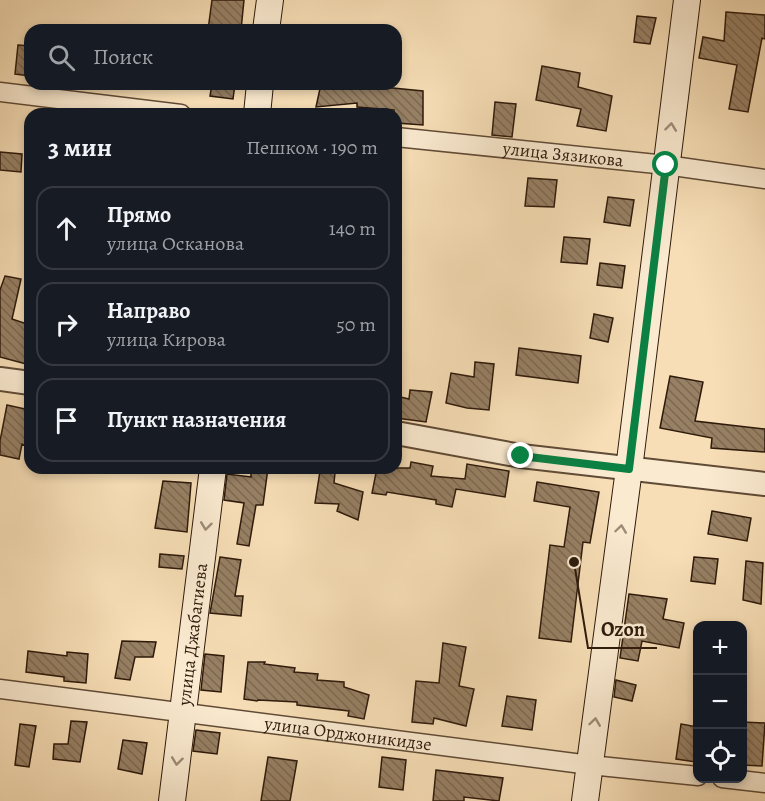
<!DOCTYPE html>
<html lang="ru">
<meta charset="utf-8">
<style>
body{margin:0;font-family:Alegreya,serif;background:#20242c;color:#f1f3f6}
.controls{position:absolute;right:18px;bottom:18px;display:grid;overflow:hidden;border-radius:12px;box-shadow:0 3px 9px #0003}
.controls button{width:54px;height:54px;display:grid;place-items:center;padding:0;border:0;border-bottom:2px solid #363941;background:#171b24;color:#f1f3f6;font:30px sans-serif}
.stop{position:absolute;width:18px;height:18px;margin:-14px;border:4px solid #0b8043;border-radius:50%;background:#fff}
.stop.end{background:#0b8043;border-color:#fff;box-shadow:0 2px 6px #0008}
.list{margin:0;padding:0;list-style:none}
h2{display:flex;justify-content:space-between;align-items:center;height:78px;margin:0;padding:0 24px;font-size:26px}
h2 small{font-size:20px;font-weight:400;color:#9ea1a6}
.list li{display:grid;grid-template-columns:39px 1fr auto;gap:18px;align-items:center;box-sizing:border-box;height:84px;margin:0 12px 12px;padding:0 12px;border:2px solid #363941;border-radius:18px}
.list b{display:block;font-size:22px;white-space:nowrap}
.list p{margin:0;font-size:20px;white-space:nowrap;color:#9ea1a6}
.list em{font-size:20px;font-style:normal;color:#9ea1a6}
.icon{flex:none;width:33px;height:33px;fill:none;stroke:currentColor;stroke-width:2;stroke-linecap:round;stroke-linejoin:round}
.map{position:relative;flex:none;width:765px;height:801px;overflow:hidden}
.search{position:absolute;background:#171b24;box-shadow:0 3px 9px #0003;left:24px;top:24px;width:378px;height:66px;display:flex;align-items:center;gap:15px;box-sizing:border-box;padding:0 21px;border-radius:18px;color:#9ea1a6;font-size:22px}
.panel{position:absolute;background:#171b24;box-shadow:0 3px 9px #0003;left:24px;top:108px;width:378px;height:366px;border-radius:18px}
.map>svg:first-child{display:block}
.building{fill:url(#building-back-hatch);stroke:#2e1a0b;stroke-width:1.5}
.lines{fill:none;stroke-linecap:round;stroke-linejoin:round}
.minor-casing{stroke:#604b36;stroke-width:21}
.tertiary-casing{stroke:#604b36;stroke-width:26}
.secondary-casing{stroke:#2e1a0b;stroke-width:28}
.minor{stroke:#faead0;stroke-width:18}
.tertiary{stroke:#faead0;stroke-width:22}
.secondary{stroke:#faead0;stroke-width:26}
.oneway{stroke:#9e8c77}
.route{stroke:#0b8043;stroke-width:8}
.labels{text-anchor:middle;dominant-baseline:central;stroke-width:5;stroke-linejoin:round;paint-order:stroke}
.street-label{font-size:18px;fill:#2e1a0b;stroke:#faead0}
.leader{fill:none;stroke:#2e1a0b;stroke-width:2}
.callout-dot{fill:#2e1a0b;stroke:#faead0;stroke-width:2}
.callout-label{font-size:20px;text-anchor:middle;font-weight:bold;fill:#2e1a0b;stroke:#faead0;stroke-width:5;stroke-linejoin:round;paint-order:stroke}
</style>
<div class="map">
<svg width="765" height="801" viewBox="0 0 765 801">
<defs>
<pattern id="building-back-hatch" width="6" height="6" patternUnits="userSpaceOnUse" patternTransform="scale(1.5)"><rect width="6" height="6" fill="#978064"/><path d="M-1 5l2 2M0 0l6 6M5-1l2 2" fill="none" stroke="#7c6851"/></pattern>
</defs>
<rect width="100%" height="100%" fill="#f7deb6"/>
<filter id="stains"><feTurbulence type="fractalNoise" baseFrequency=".00333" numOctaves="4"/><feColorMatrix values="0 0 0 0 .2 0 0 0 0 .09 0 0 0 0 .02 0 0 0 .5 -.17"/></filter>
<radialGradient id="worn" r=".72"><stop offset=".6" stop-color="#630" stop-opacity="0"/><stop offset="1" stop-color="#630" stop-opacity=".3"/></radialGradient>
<path class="building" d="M 212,0 L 244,0 L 241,30 L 208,30 Z
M 726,12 L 765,15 L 765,39 L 762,38 L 748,112 L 729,109 L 737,65 L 699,58 L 703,37 L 724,41 Z
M 637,16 L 656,18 L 650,44 L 634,42 Z
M 18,45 L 30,46 L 30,76 L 15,74 Z
M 542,66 L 580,73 L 578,87 L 612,96 L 606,131 L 577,126 L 581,109 L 536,100 Z
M 212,84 L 235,84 L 233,99 L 210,96 Z
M 321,84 L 384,84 L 383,87 L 423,91 L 423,125 L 396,123 L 394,110 L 357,107 L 357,103 L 316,107 Z
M 495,102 L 516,104 L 512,137 L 492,135 Z
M 0,152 L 22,154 L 21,172 L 0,170 Z
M 528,178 L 557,180 L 554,207 L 525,206 Z
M 608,197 L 634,200 L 630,226 L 604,222 Z
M 564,237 L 590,239 L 587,264 L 561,262 Z
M 600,263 L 625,266 L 622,288 L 597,285 Z
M 5,276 L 21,279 L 12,319 L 30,325 L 30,365 L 0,357 L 0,290 Z
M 594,314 L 613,318 L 608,342 L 590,338 Z
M 519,348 L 581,356 L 578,383 L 516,375 Z
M 475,362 L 494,364 L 489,410 L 467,408 L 446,403 L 451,373 L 474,377 Z
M 670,376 L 703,382 L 695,421 L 765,429 L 765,452 L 711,448 L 712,438 L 660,428 Z
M 410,390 L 432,392 L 426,422 L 396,418 L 396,396 L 409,399 Z
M 7,405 L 30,410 L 30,448 L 22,444 L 19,459 L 0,455 L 0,441 Z
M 411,462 L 433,466 L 431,476 L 465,479 L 467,464 L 509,471 L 505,497 L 456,489 L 452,507 L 436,504 L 436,500 L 387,492 L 386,495 L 372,493 L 377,468 L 410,468 Z
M 251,468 L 268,468 L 263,505 L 256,505 L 249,546 L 237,544 L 244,503 L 224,500 L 227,474 L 251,477 Z
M 320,471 L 335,473 L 334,483 L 363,492 L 358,520 L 337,511 L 339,504 L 315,503 Z
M 163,481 L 191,483 L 187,532 L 155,528 Z
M 537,482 L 599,492 L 590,543 L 583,542 L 571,642 L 539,638 L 550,545 L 564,547 L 570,507 L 534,501 Z
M 712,511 L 751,518 L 747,541 L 708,534 Z
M 160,554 L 184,556 L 182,569 L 159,567 Z
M 220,557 L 241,560 L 235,596 L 243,596 L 241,616 L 210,613 Z
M 694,557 L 718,559 L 715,584 L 691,581 Z
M 746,561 L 763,563 L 761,604 L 743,600 Z
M 629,594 L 667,599 L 663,619 L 684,623 L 679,648 L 642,641 L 638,661 L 620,658 Z
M 122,641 L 156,642 L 153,657 L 135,657 L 130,680 L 115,678 Z
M 443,643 L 466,647 L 459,686 L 474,689 L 466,726 L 434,718 L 433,724 L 412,722 L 416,681 L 439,683 Z
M 28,651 L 67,656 L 67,652 L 88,654 L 86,683 L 64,681 L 64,677 L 26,672 Z
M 205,654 L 224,656 L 221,692 L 201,690 Z
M 248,662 L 265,662 L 264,664 L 295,668 L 294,672 L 318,674 L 317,680 L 344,682 L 344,687 L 369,695 L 364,719 L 348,716 L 349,711 L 297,705 L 297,702 L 258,700 L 257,701 L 244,699 Z
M 616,680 L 636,685 L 632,701 L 614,697 Z
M 507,696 L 536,700 L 532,730 L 502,726 Z
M 71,721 L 87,722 L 80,762 L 53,759 L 54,744 L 68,744 Z
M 742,722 L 765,723 L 762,766 L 742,765 Z
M 20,724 L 36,726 L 29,767 L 15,765 Z
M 681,724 L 698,727 L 696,762 L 676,759 Z
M 196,730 L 220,733 L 217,754 L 193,751 Z
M 123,740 L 147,743 L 142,774 L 118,769 Z
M 268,757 L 297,761 L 290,801 L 261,801 Z
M 382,757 L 406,760 L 403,790 L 379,787 Z
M 436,770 L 503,778 L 499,801 L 464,797 L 464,801 L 433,801 Z"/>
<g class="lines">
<defs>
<g id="minor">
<path d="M 0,92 L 181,114"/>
<path id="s1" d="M 396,137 L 666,165 L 765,179"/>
<path id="s2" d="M 0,689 L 590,765 L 698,776"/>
<path d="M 722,778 L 765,783"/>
</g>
<path id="tertiary" d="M 0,379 L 30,383
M 396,433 L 521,456 L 765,484"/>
<g id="secondary">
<path d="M 266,30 L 270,0"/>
<path d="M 257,114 L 260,84"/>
<path id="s3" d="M 172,801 L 213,468"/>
<path d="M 585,801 L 629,469 L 687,0"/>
</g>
</defs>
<use href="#minor" class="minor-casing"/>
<use href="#tertiary" class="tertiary-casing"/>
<use href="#secondary" class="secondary-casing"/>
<use href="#minor" class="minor"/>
<use href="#tertiary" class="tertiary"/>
<use href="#secondary" class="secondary"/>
</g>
<defs><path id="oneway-chevron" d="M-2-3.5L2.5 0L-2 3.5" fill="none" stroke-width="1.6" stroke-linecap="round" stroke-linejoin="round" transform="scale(1.5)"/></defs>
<g class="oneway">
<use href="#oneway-chevron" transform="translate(671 127) rotate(-83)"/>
<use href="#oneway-chevron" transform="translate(206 526) rotate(97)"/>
<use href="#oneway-chevron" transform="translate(621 529) rotate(-82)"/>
<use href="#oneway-chevron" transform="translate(595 722) rotate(-82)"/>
<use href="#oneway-chevron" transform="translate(177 761) rotate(97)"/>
</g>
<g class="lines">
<path class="route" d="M 521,456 L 629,469 L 666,165"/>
</g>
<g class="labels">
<g class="street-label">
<text stroke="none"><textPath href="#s1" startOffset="168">улица Зязикова</textPath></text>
<text stroke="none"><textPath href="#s3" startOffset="168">улица Джабагиева</textPath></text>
<text stroke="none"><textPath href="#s2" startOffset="351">улица Орджоникидзе</textPath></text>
</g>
</g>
<path class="leader" d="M574 562L588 648H657"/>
<circle class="callout-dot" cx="574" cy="562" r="6"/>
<g class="callout-label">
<text x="623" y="636">Ozon</text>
</g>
<rect width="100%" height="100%" filter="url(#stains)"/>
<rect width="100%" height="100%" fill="url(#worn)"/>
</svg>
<div class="controls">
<button>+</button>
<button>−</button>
<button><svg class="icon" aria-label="locate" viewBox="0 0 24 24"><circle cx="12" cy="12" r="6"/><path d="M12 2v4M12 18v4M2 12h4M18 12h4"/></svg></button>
</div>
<div class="stop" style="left:666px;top:165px"></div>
<div class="stop end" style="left:521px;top:456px"></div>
<div class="search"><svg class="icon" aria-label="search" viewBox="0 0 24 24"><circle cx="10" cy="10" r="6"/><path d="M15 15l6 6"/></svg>Поиск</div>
<section class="panel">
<h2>3 мин<small>Пешком · 190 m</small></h2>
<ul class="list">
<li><svg class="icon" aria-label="ahead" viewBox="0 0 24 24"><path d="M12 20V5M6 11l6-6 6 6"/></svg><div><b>Прямо</b><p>улица Осканова</p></div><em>140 m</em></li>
<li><svg class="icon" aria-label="right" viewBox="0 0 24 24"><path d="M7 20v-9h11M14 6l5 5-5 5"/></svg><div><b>Направо</b><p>улица Кирова</p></div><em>50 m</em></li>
<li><svg class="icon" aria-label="arrive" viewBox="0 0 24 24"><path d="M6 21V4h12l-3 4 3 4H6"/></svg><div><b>Пункт назначения</b></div></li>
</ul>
</section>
</div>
